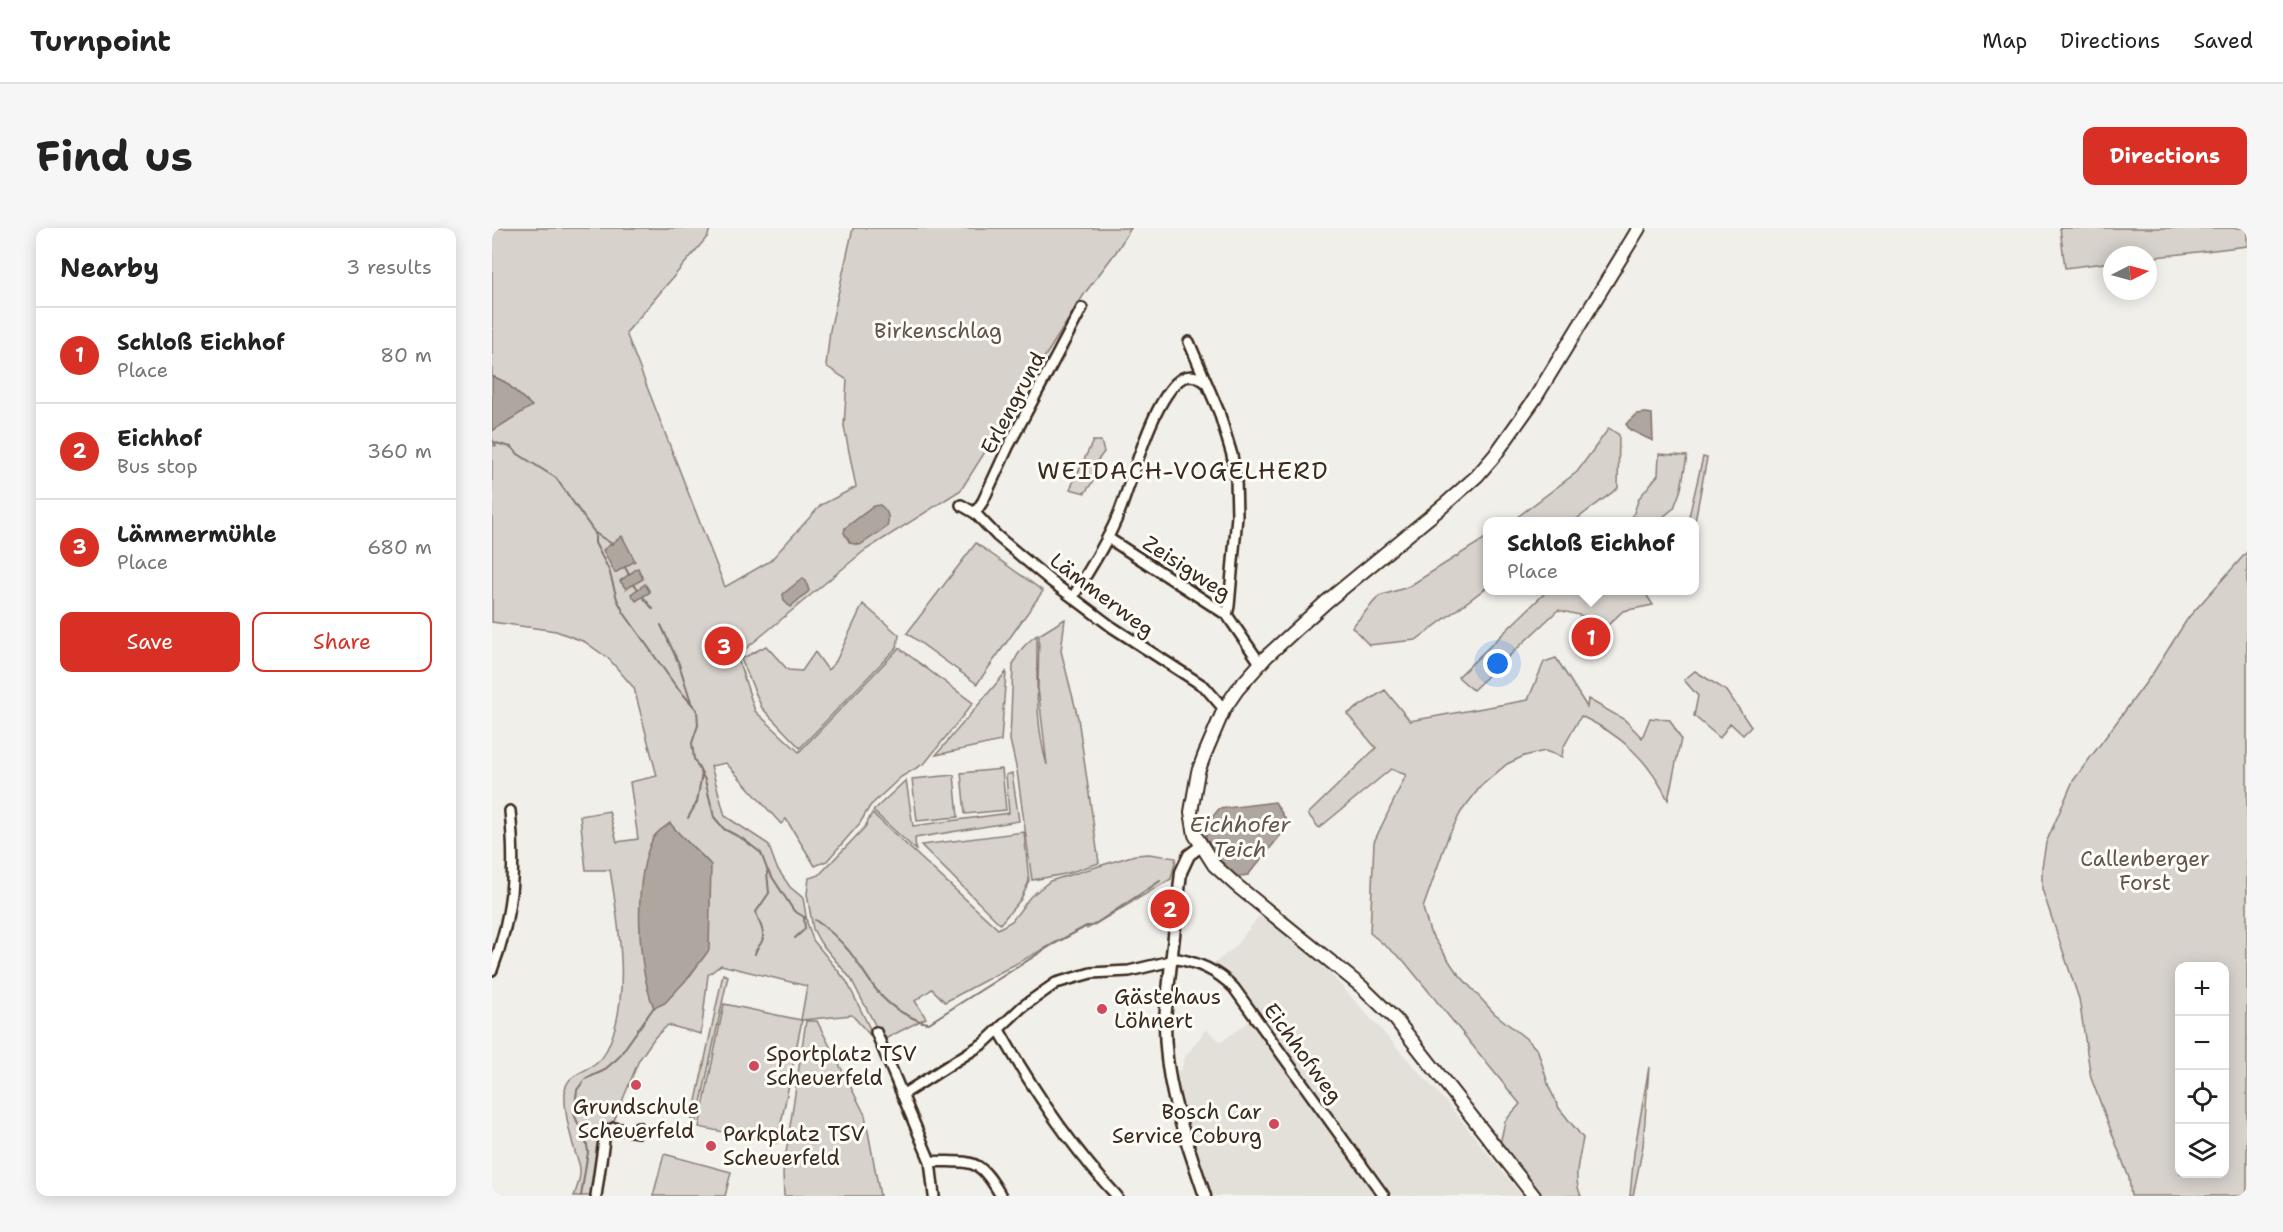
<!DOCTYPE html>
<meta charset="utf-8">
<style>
body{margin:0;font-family:"Shantell Sans",sans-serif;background:#f6f6f6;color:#222}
.controls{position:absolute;right:18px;bottom:18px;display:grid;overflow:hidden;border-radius:12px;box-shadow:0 3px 15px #0003}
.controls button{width:54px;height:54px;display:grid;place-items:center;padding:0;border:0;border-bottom:2px solid #e0e0e0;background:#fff;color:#222;font:30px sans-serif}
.compass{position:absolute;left:1611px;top:18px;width:54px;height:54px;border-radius:50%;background:#fff;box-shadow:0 3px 15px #0003;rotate:84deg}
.you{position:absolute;left:1006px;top:436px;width:21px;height:21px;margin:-15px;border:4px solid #fff;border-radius:50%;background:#1a73e8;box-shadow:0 0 0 9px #1a73e833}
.badge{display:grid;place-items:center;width:39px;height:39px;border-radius:50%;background:#d93025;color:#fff;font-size:20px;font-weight:700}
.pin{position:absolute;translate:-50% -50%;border:3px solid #fff;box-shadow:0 2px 6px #0006}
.popup{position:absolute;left:991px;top:289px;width:216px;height:78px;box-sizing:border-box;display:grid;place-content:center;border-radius:12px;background:#fff;filter:drop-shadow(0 2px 4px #0005);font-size:20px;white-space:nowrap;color:#767676}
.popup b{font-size:22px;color:#222}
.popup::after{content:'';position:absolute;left:50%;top:100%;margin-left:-12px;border:12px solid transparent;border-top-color:#fff}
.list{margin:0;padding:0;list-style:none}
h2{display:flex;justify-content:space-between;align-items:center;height:78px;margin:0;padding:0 24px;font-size:26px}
h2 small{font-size:20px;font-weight:400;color:#767676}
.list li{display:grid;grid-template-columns:39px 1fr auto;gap:18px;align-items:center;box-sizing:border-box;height:96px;padding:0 24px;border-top:2px solid #e0e0e0}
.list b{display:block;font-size:22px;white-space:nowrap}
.list p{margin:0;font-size:20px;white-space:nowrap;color:#767676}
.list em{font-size:20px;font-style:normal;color:#767676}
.actions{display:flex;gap:12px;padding:18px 24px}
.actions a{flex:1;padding:14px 0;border:2px solid #d93025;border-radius:12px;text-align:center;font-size:21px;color:#d93025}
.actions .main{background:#d93025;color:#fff}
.icon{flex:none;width:33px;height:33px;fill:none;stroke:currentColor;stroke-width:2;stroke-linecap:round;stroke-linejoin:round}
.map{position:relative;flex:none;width:1755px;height:968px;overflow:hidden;border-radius:12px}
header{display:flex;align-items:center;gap:36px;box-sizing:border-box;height:84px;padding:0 30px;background:#fff;border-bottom:2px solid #e0e0e0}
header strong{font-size:28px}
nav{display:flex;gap:33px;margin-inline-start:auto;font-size:21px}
.intro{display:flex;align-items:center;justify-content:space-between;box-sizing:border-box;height:144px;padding:0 36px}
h1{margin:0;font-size:42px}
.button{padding:15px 27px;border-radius:12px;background:#d93025;color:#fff;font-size:21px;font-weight:700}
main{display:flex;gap:36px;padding:0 36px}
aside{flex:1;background:#fff;border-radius:12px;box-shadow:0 3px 15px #0003}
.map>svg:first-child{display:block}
.built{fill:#e3e0da}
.green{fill:#d7d2cc;stroke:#897e75;stroke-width:1.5;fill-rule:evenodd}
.water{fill:#aea69f;stroke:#80746b;stroke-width:1.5}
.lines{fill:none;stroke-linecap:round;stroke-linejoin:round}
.stream{stroke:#80746b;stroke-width:2}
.minor-casing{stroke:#3b2a1e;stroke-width:14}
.tertiary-casing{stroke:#3b2a1e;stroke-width:15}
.secondary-casing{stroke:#3b2a1e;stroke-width:16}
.minor{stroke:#fdfcf7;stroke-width:9}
.tertiary{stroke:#fdfcf7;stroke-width:10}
.secondary{stroke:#fdfcf7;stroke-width:12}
.poi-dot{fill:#d1495b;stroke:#fdfcf7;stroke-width:2}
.labels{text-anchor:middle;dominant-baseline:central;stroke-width:6;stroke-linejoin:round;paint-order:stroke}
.park-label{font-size:21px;fill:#62544a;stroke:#fdfcf7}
.street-label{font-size:21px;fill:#3b2a1e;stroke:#fdfcf7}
.poi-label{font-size:21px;fill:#3b2a1e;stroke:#fdfcf7;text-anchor:start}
.water-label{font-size:22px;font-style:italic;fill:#63554b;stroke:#fdfcf7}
.quarter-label{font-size:24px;letter-spacing:1.5px;fill:#3b2a1e;stroke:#fdfcf7}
</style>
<header>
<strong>Turnpoint</strong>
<nav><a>Map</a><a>Directions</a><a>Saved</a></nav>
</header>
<div class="intro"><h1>Find us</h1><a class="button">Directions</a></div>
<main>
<aside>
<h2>Nearby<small>3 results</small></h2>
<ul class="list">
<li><span class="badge">1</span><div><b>Schloß Eichhof</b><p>Place</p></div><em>80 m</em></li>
<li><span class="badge">2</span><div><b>Eichhof</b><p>Bus stop</p></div><em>360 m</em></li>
<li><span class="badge">3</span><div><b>Lämmermühle</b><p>Place</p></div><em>680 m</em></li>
</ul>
<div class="actions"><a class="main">Save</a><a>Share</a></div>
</aside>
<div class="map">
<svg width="1755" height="968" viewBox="0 0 1755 968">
<rect width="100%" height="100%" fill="#f1efea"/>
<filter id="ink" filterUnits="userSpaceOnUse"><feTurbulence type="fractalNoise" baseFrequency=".0167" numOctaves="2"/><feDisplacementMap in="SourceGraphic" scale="12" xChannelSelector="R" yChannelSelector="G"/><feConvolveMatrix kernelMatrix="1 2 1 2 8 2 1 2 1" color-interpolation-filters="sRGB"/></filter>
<g filter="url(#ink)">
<path class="built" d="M 770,684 L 819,724 L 956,876 L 1030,968 L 719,968 L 695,904 L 682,843 L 689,842 L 693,829 L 714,801 L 729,814 L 765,787 L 741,752 L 720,737 L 742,720 Z"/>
<path class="green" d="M 0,0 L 218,0 L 216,8 L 134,105 L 233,359 L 278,333 L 329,277 L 364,259 L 352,198 L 355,152 L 334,138 L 338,102 L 361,0 L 639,0 L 624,24 L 593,65 L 469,262 L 372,323 L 245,428 L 263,483 L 307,524 L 407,420 L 481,475 L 433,535 L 409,549 L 378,578 L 368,595 L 335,633 L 323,638 L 294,591 L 289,596 L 234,535 L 219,538 L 233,588 L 276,616 L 285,640 L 298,659 L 311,670 L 315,694 L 321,712 L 355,754 L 385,815 L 360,787 L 310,792 L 285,915 L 207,899 L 232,776 L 309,792 L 315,758 L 229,737 L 216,747 L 209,806 L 176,797 L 163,809 L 147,832 L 122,893 L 115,896 L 108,904 L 100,968 L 82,968 C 85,960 89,950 88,941 C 88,936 85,930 83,924 C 78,906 72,884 73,865 C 73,842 102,845 112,827 C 141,776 127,697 118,642 L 94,642 L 88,588 L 117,583 L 125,614 L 146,611 L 138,554 L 165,548 L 142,460 L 117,431 L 93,414 L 64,403 L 0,394 L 0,217 L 4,218 L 0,210 L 0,203 L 39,178 L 13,154 L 0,148 Z
M 1568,0 L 1755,0 L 1755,18 L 1656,30 L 1656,27 L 1620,27 L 1620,34 L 1573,40 Z
M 1117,200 L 1127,207 L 1126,260 L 1082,293 L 1020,293 L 1085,244 Z
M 601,213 L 609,213 L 612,224 L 602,237 L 604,249 L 593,265 L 578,261 Z
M 1167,226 L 1195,228 L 1189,261 L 1182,280 L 1166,293 L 1139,293 L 1147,270 L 1166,247 Z
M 1211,229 L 1215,230 L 1203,293 L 1203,295 L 1196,293 Z
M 995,309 L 995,359 L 924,412 L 877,417 L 860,399 L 887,368 L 916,359 Z
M 484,315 L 551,363 L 485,456 L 415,405 Z
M 1755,324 L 1755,968 L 1639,968 L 1637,950 L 1599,850 L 1587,771 L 1550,661 L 1550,639 L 1554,615 L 1581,553 L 1661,445 L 1696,390 ZM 1688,738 L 1732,738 L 1732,946 L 1688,946 Z
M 1056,362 L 1152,363 L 1161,377 L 1131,383 L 1116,397 L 1100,390 L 1066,382 L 981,462 L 966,449 Z
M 371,376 L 407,407 L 405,419 L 308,520 L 270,480 L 249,431 L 274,418 L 296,442 L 310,443 L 323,424 L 336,442 L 344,433 Z
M 573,391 L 569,423 L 586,490 L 607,635 L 573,646 L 540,652 L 525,543 L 518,512 L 521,437 C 526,423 534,415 545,407 C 545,450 543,496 555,537 L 546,460 L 547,407 Z
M 1064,430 L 1095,479 L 1096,471 L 1133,492 L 1150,510 L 1158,490 L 1178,492 L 1189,511 L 1176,572 C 1156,531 1129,507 1089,488 L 1071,520 L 1070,529 L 1053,523 L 1032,528 L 1015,536 L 989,558 L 969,584 L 956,609 L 931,680 L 938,704 L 963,742 L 1002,785 L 1037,813 L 1046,823 L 1057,859 L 1067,880 L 1091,910 C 1088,930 1080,948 1089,968 L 1047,968 L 1008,916 L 1013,893 L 1028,876 L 912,733 L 878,705 L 882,614 L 914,547 L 899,541 L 827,600 L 816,586 L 884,520 L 855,486 L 893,462 L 918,493 L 1036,472 L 1052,434 Z
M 1203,443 L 1235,463 L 1259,499 L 1251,507 L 1238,495 L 1228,510 L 1202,488 L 1206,468 L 1192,452 Z
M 514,444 L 509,513 L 444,527 Z
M 510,541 L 514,582 L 473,586 L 469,545 Z
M 520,545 L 527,593 L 423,610 L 424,622 L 381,583 L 414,552 L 421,598 L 517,585 L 514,547 Z
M 462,547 L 466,589 L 425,593 L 420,551 Z
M 380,585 L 506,701 L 520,693 L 538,669 L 558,653 L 643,627 L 657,626 L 684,630 L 679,651 L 595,701 L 594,698 L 453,774 L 440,761 L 423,773 L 434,790 L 391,812 L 359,751 L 328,714 L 321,701 L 315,666 L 317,650 L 327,647 L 373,599 Z
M 532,604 L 537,653 L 529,671 L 508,696 L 429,617 Z
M 231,746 L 236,748 L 205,893 L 200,892 Z
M 314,793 L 325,793 L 373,887 L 388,968 L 292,968 L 291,945 Z
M 1157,839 L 1151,918 L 1141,968 L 1138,968 L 1142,925 Z
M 172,926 L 239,944 L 233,968 L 161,968 Z"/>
<path class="water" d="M 0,148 L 13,154 L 40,178 L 0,203 Z
M 1154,185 L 1160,186 L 1161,213 L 1138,202 L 1134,196 L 1144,186 Z
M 388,277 C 396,283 398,289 395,299 L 368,317 L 358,315 L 352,305 L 353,300 L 382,278 Z
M 130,308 L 143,333 L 123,345 L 111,322 Z
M 146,340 L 151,351 L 134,361 L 128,353 Z
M 311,350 L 314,353 L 317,363 L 298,379 L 292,373 L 291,366 Z
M 153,356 L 158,364 L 144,373 L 139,366 Z
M 783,574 L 797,597 L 756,647 L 743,649 C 729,636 707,618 716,597 C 718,591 723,586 727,581 Z
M 178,595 C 190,611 206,622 219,637 L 217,722 L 197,749 L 173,775 L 162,780 C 145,738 141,652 161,610 C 164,604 173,599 178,595 Z"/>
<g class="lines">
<path class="stream" d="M 0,214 L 19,219 L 26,226 L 64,250 L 103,305 L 120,316
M 103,305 L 103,315 L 117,342 L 125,371 L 132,385 L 183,457 L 205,482 L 206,497 L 200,515 L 202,531 L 213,552 L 222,589 L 232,601 L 251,611 L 269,625 L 275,641 L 302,683 L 314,690
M 133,339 L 137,347
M 142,356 L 146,361
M 151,369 L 161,381
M 169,397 L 187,436 L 199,474
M 196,590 L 205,574 L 210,545
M 323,692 C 335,700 347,711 357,723 C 378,750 385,774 419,789 C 425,792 430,795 437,795 L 560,717 L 595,698 L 600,698 L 668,653
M 303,710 L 313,701 L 312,690
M 263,726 C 264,720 268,718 270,713 C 274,704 266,693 264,684 L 277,665 L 275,644
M 89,968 L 96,924 L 95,917 L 82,886 L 85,862 L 93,851 L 111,843 L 126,830 L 162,779"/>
<defs>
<path id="minor" d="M 697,114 L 727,184 L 740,227 L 744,251 L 745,288 L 737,378 L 735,387
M 469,277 L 483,285 L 505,308 L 560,354 L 620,399 L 713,459 L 732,481
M 483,285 L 491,273 L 516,219 L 590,80
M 616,310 L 735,387 L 768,435
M 581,369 C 597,342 615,315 627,285 C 641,250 658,181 684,155 C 693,146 703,146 713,154
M 679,730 C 703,733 725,742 742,760 L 892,968
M 0,742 C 21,687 24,641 18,583
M 507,802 C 541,862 578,918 625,968
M 384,804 L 438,933 L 442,968
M 410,867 L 492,815 L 530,779 L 564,755 L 599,745 L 637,743 L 679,733
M 438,933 C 482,935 486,928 509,968
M 104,968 L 113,905 L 122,900 L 146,904 L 146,899"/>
<path id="tertiary" d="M 709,618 L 697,627 L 689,644 L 673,790 C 672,858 692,905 713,968"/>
<path id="secondary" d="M 1042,968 L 904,792 L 870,759 L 744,657 L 722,637 L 703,607 L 699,584 L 706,544 L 712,528 L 732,481 L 745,462 L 775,428 L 834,374 L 951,278 L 985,248 L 1003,227 L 1042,172 L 1147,0"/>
</defs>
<use href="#minor" class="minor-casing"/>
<use href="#tertiary" class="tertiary-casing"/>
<use href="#secondary" class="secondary-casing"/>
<use href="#minor" class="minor"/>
<use href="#tertiary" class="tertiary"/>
<use href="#secondary" class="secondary"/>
</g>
</g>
<g class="poi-dot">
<circle cx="610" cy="781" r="6"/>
<circle cx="262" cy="838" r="6"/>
<circle cx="144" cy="857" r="6"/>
<circle cx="782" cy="896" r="6"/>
<circle cx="219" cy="918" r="6"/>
</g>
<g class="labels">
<g class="park-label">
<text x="446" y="103">Birkenschlag</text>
<text x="1653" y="631">Callenberger<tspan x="1653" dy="24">Forst</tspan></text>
</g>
<g class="street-label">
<text transform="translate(521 175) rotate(-62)">Erlengrund</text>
<text transform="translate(695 340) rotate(33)">Zeisigweg</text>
<text transform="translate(610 367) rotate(37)">Lämmerweg</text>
<text transform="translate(811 825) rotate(54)">Eichhofweg</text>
</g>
<g class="poi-label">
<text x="622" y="769">Gästehaus<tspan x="622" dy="24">Löhnert</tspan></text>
<text x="274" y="826">Sportplatz TSV<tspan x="274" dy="24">Scheuerfeld</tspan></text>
<text x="144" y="879" text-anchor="middle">Grundschule<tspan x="144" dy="24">Scheuerfeld</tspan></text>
<text x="770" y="884" text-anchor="end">Bosch Car<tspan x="770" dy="24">Service Coburg</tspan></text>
<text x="231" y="906">Parkplatz TSV<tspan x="231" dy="24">Scheuerfeld</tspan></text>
</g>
<g class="water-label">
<text x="748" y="596">Eichhofer<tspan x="748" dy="25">Teich</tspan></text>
</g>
<g class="quarter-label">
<text x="691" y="243">WEIDACH-VOGELHERD</text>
</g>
</g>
</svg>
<div class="controls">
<button>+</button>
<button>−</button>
<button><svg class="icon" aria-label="locate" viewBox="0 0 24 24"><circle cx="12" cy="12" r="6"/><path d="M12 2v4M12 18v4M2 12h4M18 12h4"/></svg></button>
<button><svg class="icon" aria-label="layers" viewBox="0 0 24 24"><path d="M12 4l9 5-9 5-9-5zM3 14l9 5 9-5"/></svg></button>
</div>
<svg class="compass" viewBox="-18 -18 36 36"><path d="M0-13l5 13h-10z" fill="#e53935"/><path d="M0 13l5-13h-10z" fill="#767676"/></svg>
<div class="you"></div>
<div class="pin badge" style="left:1099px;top:409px">1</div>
<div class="popup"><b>Schloß Eichhof</b>Place</div>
<div class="pin badge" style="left:678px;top:681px">2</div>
<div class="pin badge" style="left:232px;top:418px">3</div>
</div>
</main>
